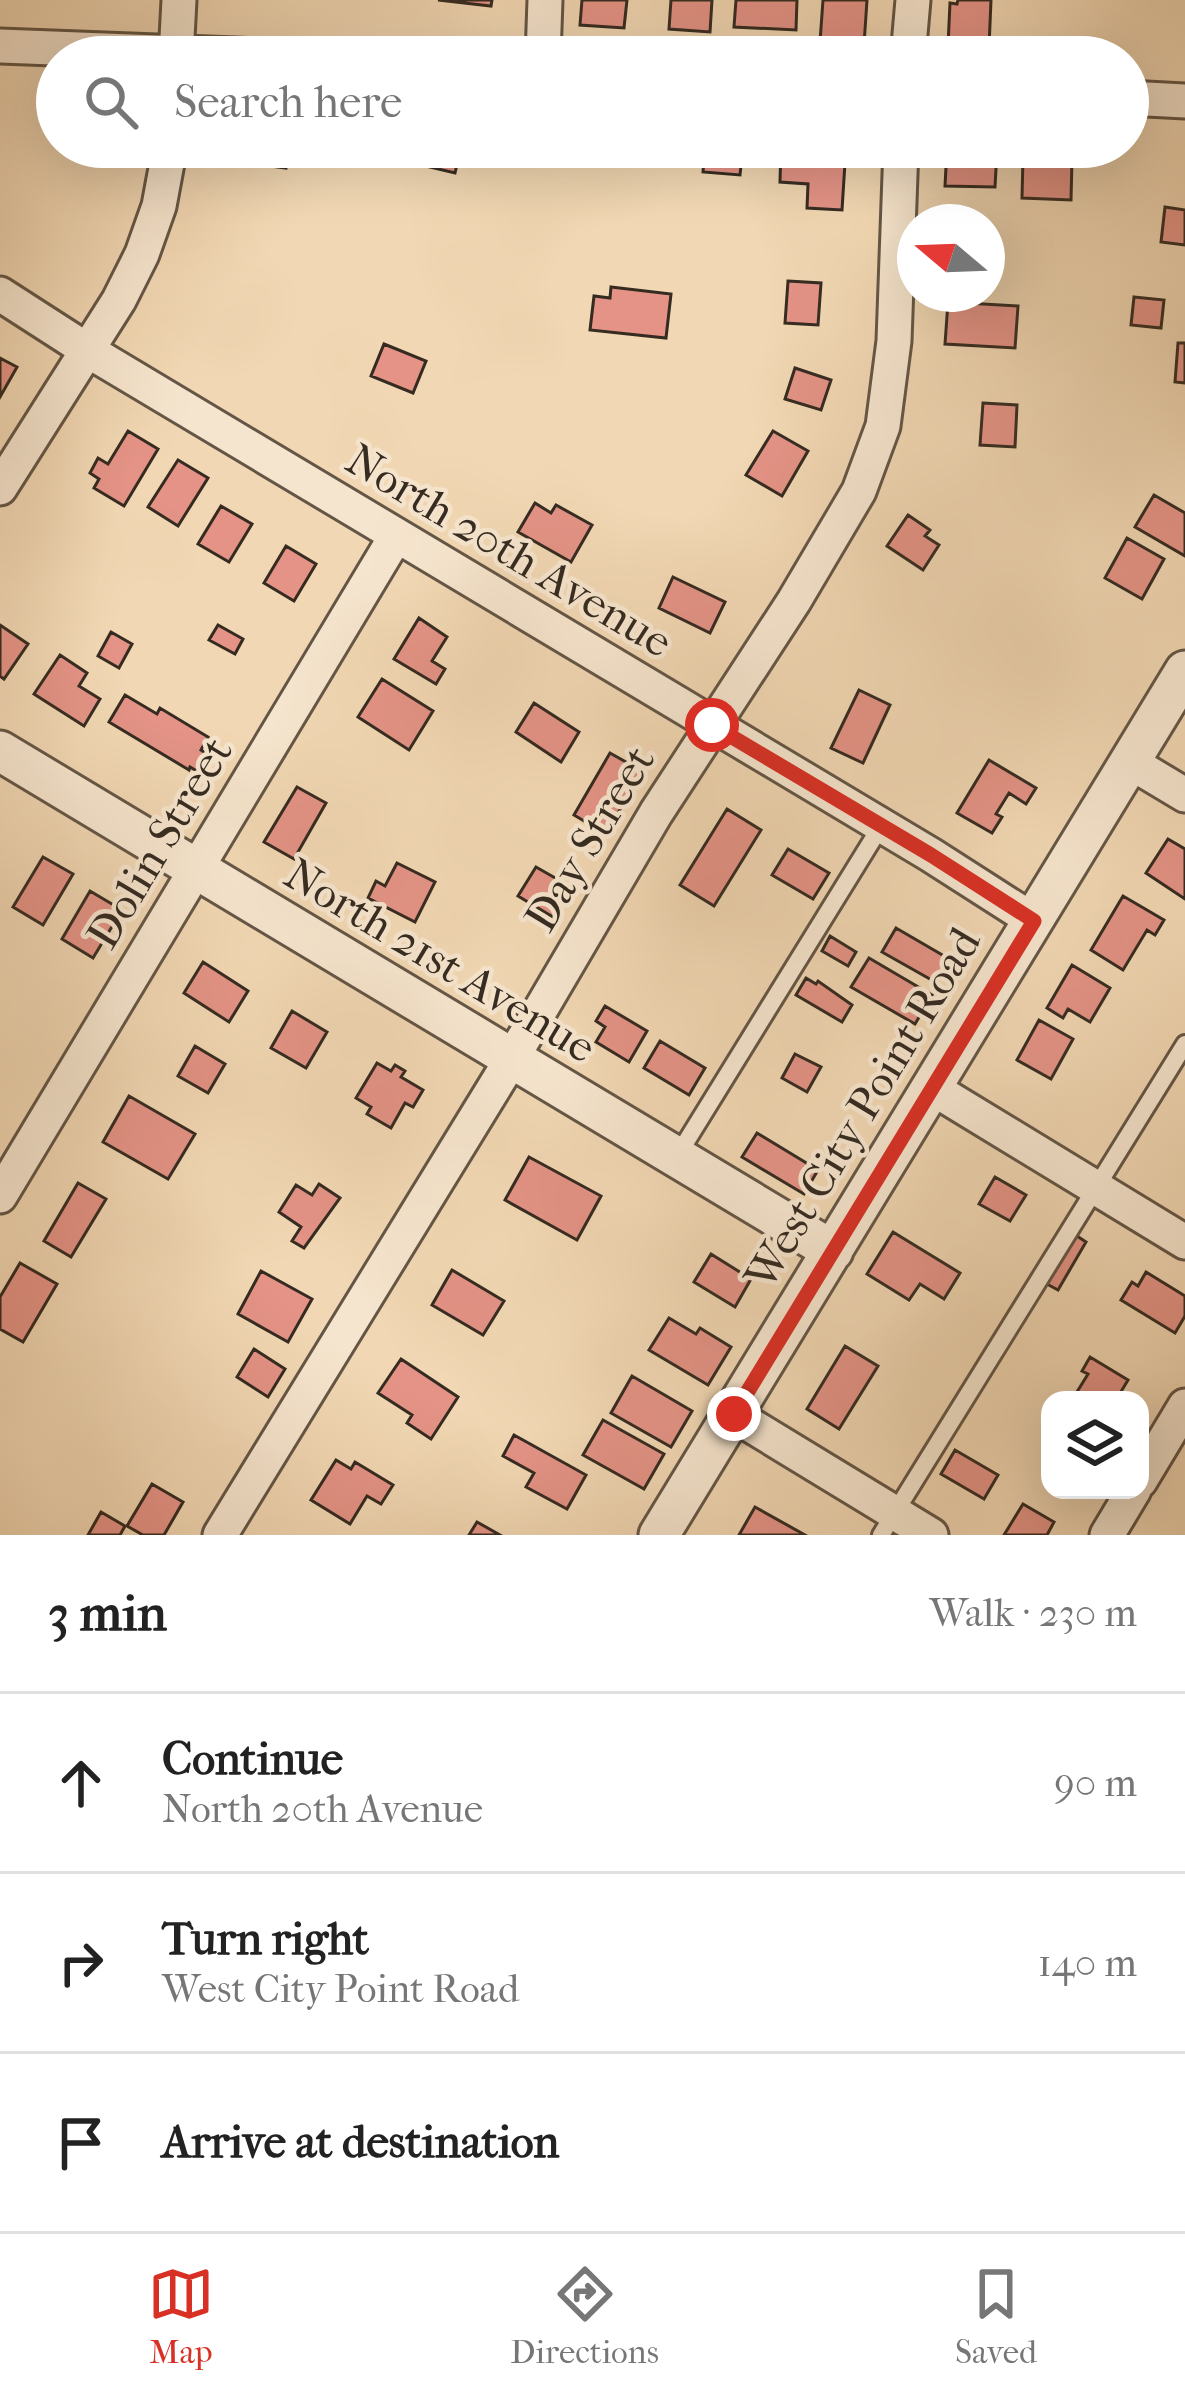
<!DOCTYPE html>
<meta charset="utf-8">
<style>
body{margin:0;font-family:"IM FELL French Canon",serif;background:#f2f2f2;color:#222}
.controls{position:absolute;right:36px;bottom:36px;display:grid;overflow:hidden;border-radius:24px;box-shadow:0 12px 48px #0002}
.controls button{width:108px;height:108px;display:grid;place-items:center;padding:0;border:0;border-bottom:3px solid #e0e0e0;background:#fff;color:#222;font:60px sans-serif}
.compass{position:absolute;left:897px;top:204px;width:108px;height:108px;border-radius:50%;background:#fff;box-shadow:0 12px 48px #0002;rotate:289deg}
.stop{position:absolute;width:36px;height:36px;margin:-27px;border:9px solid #d93025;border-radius:50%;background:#fff}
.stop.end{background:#d93025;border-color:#fff;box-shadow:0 3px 12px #0008}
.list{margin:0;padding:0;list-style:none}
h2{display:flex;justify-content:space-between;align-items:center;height:156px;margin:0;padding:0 48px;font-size:51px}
h2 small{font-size:39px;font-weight:400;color:#767676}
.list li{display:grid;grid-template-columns:78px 1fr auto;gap:36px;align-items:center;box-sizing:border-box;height:180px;padding:0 48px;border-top:3px solid #e0e0e0}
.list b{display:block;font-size:45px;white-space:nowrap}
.list p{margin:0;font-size:39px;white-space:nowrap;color:#767676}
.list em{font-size:39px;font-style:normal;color:#767676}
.icon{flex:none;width:66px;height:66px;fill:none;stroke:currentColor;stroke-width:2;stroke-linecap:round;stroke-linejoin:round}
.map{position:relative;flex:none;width:1185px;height:1535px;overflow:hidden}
.search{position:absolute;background:#fff;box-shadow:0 12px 48px #0002;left:36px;right:36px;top:36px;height:132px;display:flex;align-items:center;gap:30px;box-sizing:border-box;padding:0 42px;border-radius:66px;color:#767676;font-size:45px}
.sheet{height:696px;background:#fff}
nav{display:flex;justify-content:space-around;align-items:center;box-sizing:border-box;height:168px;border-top:3px solid #e0e0e0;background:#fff;font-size:33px;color:#767676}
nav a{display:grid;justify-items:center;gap:6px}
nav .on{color:#d93025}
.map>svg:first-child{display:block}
.building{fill:#e49386;stroke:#352b21;stroke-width:3}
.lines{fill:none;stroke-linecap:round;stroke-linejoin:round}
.service-casing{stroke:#645646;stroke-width:22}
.minor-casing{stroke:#645646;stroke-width:39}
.tertiary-casing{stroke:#645646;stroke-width:45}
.service{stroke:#f6e5ce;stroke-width:16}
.minor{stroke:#f6e5ce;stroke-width:33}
.tertiary{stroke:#f6e5ce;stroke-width:39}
.route{stroke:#d93025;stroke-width:15}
.labels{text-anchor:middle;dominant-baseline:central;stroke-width:9;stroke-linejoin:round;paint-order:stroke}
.street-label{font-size:45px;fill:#352b21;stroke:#f6e5ce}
</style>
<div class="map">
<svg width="1185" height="1535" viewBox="0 0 1185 1535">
<rect width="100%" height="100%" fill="#f1d7b3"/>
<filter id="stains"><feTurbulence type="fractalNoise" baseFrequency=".00167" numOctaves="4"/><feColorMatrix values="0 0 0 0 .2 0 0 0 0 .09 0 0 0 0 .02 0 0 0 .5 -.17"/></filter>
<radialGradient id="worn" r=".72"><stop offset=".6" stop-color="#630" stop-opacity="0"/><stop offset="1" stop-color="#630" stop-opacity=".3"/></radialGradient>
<path class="building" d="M 438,0 L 492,0 L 491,6 Z
M 582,0 L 627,0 L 624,28 L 580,25 Z
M 671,0 L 712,0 L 710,32 L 669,29 Z
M 736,0 L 797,0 L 796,30 L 734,27 Z
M 823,0 L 867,0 L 864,45 L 820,42 Z
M 958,0 L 991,0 L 989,48 L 948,46 L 950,3 L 957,4 Z
M 215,147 L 289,147 L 286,168 L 213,159 Z
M 386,147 L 461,147 L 455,173 L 383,156 Z
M 705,147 L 743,147 L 740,175 L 703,172 Z
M 781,147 L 846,147 L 842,210 L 807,208 L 808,184 L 780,182 Z
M 961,147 L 984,147 L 984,150 L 997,151 L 995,187 L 945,186 L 947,148 Z
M 1023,158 L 1072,159 L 1071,200 L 1022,198 Z
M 1165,207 L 1185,210 L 1185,245 L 1161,242 Z
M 788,281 L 821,283 L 818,325 L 785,323 Z
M 611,287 L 671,294 L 666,338 L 590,330 L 594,296 L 610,298 Z
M 1134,297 L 1164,300 L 1161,328 L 1131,325 Z
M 948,302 L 1018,306 L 1015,348 L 945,344 Z
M 1178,343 L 1185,343 L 1185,383 L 1175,382 Z
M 384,344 L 426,361 L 413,393 L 371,376 Z
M 0,358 L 17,367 L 0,397 Z
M 795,368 L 831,380 L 821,410 L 785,399 Z
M 983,403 L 1017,405 L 1015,447 L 980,445 Z
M 128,431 L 158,449 L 124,506 L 94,488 L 99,479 L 90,473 L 98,458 L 108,464 Z
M 773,431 L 808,451 L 782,496 L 746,475 Z
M 178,460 L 208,478 L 178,526 L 148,507 Z
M 1154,495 L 1185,513 L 1185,556 L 1135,527 Z
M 535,503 L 551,513 L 556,505 L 592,525 L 571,562 L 518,532 Z
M 221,506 L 252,524 L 229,562 L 198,544 Z
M 908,515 L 930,530 L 925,536 L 939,545 L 923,570 L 887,546 Z
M 1127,538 L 1164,559 L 1142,599 L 1105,578 Z
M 286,546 L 316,564 L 294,601 L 264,583 Z
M 673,577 L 725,602 L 710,633 L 659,608 Z
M 419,618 L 447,637 L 432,661 L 445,669 L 436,684 L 394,659 Z
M 0,625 L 28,644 L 4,679 L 0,676 Z
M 218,625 L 243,639 L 235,654 L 209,640 Z
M 111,632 L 132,644 L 119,668 L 98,656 Z
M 60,655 L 87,673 L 79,686 L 100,699 L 84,726 L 34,694 Z
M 382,679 L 433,711 L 409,750 L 358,717 Z
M 859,690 L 890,705 L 863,763 L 831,748 Z
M 125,695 L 157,714 L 160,708 L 208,737 L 201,750 L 210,756 L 200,773 L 190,767 L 189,770 L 109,722 Z
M 534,703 L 579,732 L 561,762 L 516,732 Z
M 610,753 L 642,771 L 606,834 L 574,815 Z
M 989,760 L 1036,788 L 1026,804 L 1009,793 L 996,814 L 1002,817 L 992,833 L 957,813 Z
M 297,787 L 326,803 L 294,859 L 264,842 Z
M 727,809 L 761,830 L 714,906 L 680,885 Z
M 1168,839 L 1185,849 L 1185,899 L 1146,873 Z
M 788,849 L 829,873 L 813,899 L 772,875 Z
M 43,857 L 73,874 L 43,925 L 13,907 Z
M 397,863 L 435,882 L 415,922 L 368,898 L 376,881 L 385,886 Z
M 536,867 L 571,887 L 553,917 L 518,896 Z
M 90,891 L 122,910 L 93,958 L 62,939 Z
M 1123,896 L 1164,920 L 1155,935 L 1147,930 L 1123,970 L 1091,950 Z
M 896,928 L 951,960 L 937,983 L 882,952 Z
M 830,936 L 856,952 L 848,966 L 822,951 Z
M 869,958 L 932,995 L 915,1024 L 851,987 Z
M 203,962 L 248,991 L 229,1022 L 184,993 Z
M 1072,965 L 1110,988 L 1090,1022 L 1068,1009 L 1063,1018 L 1047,1008 Z
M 806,978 L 816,984 L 818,981 L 852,1005 L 842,1022 L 796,995 Z
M 605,1006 L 647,1031 L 629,1062 L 596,1042 L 605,1027 L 596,1021 Z
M 292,1011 L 327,1032 L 306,1068 L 271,1048 Z
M 1039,1020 L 1073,1039 L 1051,1079 L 1017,1060 Z
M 660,1041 L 705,1068 L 689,1095 L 644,1068 Z
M 195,1046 L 225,1064 L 208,1093 L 178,1076 Z
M 795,1054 L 821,1067 L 807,1092 L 782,1078 Z
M 377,1063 L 391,1071 L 395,1065 L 405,1071 L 401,1077 L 423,1090 L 413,1107 L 405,1103 L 391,1128 L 367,1114 L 371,1107 L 356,1098 Z
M 129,1096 L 195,1134 L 168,1179 L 103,1142 Z
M 757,1133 L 818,1170 L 804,1194 L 742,1157 Z
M 529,1157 L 601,1196 L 577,1240 L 505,1200 Z
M 995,1177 L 1026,1195 L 1010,1221 L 979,1204 Z
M 78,1183 L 106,1199 L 71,1257 L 44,1241 Z
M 319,1184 L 340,1198 L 304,1248 L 292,1241 L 301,1227 L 279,1212 L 296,1185 L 312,1195 Z
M 893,1232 L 960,1273 L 944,1299 L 920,1284 L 909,1300 L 867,1274 Z
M 1074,1234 L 1086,1242 L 1058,1290 L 1045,1283 Z
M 711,1254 L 751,1279 L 735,1307 L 694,1282 Z
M 20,1263 L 57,1284 L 23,1342 L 0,1329 L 0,1297 Z
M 452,1270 L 504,1301 L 483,1335 L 432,1305 Z
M 261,1271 L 312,1299 L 288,1342 L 238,1314 Z
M 1146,1272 L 1185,1296 L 1185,1316 L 1175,1333 L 1121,1300 L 1132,1282 L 1138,1286 Z
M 669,1318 L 696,1334 L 700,1328 L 731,1347 L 708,1385 L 649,1350 Z
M 845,1346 L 878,1366 L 839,1429 L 807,1409 Z
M 254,1349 L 285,1369 L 268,1397 L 237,1377 Z
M 1090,1357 L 1128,1380 L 1116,1400 L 1072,1400 L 1088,1374 L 1082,1371 Z
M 401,1359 L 458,1397 L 431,1439 L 407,1423 L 412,1415 L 378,1393 Z
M 632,1376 L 692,1411 L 671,1447 L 611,1413 Z
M 603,1420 L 664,1454 L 644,1489 L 583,1455 Z
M 514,1435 L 586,1475 L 567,1509 L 526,1487 L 534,1473 L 503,1456 Z
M 955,1450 L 998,1475 L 984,1499 L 941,1474 Z
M 336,1460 L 351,1469 L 355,1462 L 393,1485 L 381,1504 L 367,1496 L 350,1524 L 311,1500 Z
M 152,1484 L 183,1502 L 164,1535 L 143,1535 L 127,1526 Z
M 1023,1504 L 1054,1522 L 1047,1535 L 1004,1535 Z
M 755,1507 L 805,1535 L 739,1535 Z
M 101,1512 L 125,1526 L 120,1535 L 88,1535 Z
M 477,1522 L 500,1535 L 469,1535 Z"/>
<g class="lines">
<defs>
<path id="service" d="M 676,1158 L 881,826
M 881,1535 L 1185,1044"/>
<path id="minor" d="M 0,46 L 288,57
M 176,57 L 179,0
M 543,57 L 545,0
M 908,57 L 913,0
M 1128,98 L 1185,101
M 0,294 L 87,350 L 931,855 L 1034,921
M 0,488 L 119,300 L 142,254 L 159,206 L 170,147
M 1130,762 L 1185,795
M 932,1088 L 1185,1242
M 0,1196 L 396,536
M 734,1415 L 931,1535
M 1140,1481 L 1185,1406
M 220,1535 L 511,1060 L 656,813 L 794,601 L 859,491 L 883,426 L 894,341 L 901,147
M 1107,1535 L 1134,1490"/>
<path id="tertiary" d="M 0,751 L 833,1251
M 659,1535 L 1185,671"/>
</defs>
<use href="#service" class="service-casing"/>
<use href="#minor" class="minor-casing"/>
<use href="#tertiary" class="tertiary-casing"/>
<use href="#service" class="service"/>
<use href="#minor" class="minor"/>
<use href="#tertiary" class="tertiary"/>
</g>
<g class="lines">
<path class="route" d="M 712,725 L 931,855 L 1034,921 L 734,1414"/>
</g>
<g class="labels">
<g class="street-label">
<text transform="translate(509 551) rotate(31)">North 20th Avenue</text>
<text transform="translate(590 839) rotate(-59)">Day Street</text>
<text transform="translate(160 843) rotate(-59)">Dolin Street</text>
<text transform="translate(440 961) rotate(31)">North 21st Avenue</text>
<text transform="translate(863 1109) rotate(-59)">West City Point Road</text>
</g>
</g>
<rect width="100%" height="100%" filter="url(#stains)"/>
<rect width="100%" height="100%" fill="url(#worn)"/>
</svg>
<div class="controls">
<button><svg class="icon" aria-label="layers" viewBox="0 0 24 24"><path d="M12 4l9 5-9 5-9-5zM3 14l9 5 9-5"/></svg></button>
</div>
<svg class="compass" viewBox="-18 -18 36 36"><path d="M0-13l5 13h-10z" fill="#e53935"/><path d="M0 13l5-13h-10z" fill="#767676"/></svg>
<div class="stop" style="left:712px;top:725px"></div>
<div class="stop end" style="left:734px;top:1414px"></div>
<div class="search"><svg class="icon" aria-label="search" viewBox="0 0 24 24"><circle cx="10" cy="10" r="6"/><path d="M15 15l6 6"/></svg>Search here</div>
</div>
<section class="sheet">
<h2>3 min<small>Walk · 230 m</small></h2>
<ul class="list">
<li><svg class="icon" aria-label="ahead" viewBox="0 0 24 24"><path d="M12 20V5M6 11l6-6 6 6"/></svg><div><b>Continue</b><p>North 20th Avenue</p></div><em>90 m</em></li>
<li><svg class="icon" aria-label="right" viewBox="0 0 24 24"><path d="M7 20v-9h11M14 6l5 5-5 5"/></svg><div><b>Turn right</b><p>West City Point Road</p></div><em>140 m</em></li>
<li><svg class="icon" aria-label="arrive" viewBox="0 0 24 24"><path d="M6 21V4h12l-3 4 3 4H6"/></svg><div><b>Arrive at destination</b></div></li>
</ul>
</section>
<nav>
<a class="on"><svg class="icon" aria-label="map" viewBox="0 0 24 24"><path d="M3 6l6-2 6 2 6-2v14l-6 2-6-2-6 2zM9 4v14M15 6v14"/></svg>Map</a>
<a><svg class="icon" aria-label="directions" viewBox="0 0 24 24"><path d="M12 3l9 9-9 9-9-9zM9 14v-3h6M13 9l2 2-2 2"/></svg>Directions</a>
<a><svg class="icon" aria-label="saved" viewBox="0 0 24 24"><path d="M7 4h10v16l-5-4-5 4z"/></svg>Saved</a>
</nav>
